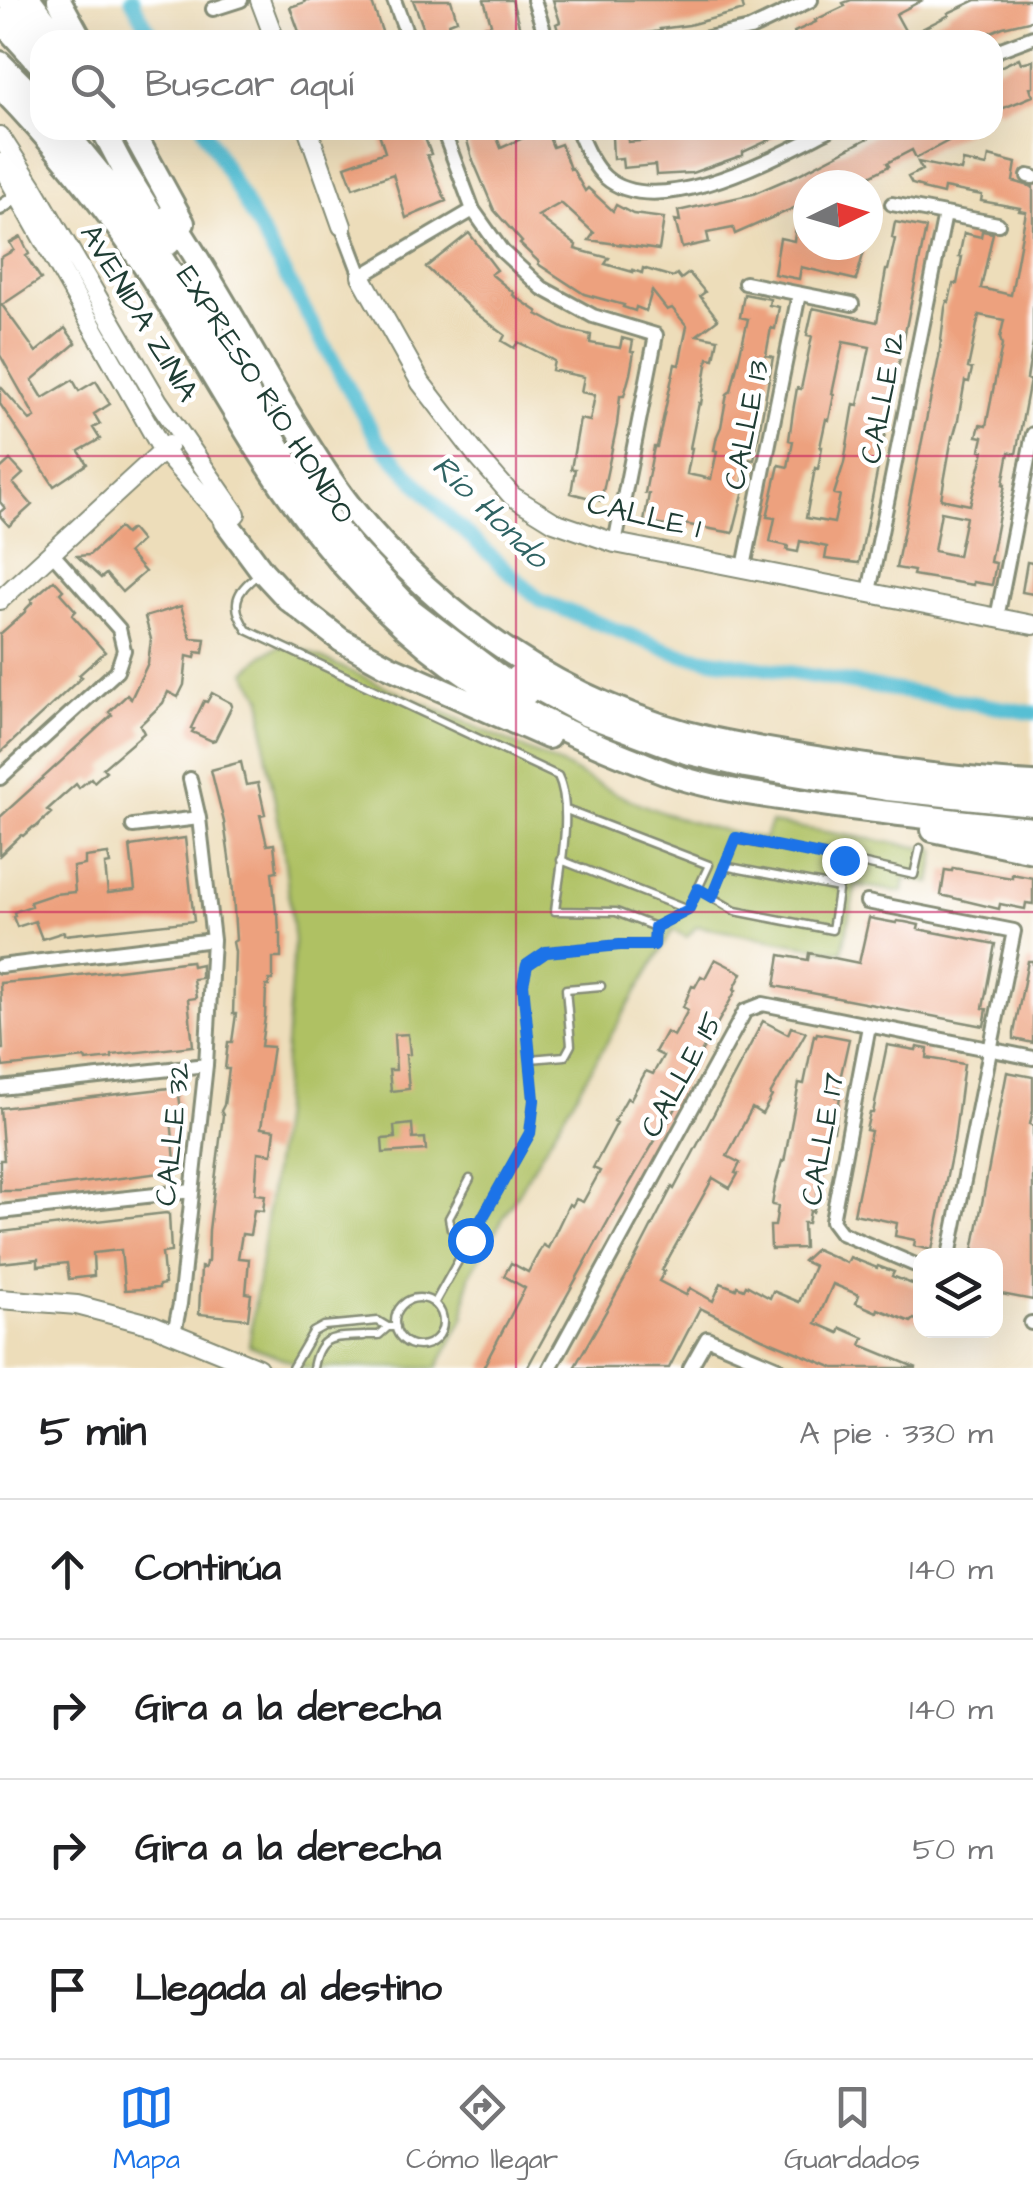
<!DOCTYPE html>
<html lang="es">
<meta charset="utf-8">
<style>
body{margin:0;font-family:"Architects Daughter",sans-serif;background:#f6f6f6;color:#202124}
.controls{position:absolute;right:30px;bottom:30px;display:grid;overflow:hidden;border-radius:20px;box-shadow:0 10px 40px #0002}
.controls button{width:90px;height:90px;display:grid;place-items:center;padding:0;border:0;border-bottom:2px solid #e0e0e0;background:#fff;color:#202124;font:50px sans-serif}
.compass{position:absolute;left:793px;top:170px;width:90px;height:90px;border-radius:50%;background:#fff;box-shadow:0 10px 40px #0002;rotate:85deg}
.stop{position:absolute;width:30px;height:30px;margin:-22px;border:8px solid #1a73e8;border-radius:50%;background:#fff}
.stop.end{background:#1a73e8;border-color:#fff;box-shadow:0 2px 10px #0008}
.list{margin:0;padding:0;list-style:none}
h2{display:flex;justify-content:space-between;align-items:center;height:130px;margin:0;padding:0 40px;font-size:42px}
h2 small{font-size:32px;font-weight:400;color:#757577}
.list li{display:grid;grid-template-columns:65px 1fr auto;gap:30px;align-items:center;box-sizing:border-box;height:140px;padding:0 40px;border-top:2px solid #e0e0e0}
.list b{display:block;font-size:38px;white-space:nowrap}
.list em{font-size:32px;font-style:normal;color:#757577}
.icon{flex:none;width:55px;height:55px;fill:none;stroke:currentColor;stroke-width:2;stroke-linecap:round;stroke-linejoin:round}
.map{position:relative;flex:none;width:1033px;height:1368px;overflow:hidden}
.search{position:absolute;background:#fff;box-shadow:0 10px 40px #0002;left:30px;right:30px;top:30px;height:110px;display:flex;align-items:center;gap:25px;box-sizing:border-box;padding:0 35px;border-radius:30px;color:#757577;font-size:38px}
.sheet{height:690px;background:#fff}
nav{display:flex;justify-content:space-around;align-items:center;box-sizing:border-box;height:140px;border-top:2px solid #e0e0e0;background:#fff;font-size:28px;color:#757577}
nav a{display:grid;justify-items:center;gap:5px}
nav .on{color:#1a73e8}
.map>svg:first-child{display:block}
.green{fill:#afc164;stroke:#677f4c;stroke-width:2.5}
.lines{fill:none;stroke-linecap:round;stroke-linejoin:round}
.canal{stroke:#57bfd4;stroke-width:15}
.building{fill:#eda17e;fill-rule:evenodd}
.lane-casing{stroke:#868d77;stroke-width:11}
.street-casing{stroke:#868d77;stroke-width:18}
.secondary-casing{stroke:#868d77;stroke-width:22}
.highway-casing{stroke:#868d77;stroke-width:28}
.lane{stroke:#fff;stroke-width:6}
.street{stroke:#fff;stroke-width:12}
.secondary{stroke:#fff;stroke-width:18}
.highway{stroke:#fff;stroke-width:22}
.route{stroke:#1a73e8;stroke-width:12}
.grid{fill:none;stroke:#c2185b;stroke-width:2.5;stroke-opacity:0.55}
.labels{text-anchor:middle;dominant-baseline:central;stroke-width:9;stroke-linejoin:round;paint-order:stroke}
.street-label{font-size:30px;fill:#1f3d34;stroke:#fff}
.water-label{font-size:32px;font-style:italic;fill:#306464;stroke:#fff}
</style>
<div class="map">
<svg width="1033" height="1368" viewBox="0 0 1033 1368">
<rect width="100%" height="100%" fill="#fff"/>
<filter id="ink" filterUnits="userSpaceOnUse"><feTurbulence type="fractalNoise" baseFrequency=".01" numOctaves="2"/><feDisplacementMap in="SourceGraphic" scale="20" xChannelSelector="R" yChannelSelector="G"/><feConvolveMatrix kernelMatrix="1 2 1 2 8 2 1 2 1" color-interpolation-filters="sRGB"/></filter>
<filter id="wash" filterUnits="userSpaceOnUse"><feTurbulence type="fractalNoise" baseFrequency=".0048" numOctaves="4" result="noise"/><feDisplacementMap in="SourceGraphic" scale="40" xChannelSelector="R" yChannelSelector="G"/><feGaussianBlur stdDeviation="2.25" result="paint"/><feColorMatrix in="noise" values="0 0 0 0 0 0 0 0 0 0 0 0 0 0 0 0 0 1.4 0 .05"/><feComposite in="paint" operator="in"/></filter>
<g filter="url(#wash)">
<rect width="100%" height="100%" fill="#edddba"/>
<path class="green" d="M 287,643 L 568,768 C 628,804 695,827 764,839 L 771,823 L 936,850 L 931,883 L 905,878 L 903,892 L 856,885 L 842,952 L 697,926 L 687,937 L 673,930 L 469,1276 L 464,1317 L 437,1368 L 307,1368 L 249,1345 L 280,1121 L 294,942 L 283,845 L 266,753 L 262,698 L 246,672 L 264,654 Z"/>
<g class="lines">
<path class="canal" d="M 132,0 L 154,40
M 204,130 L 378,441 L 445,514 L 541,601 L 679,654 L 1033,713"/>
</g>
<g id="blocks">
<path class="building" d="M 304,0 L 371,0 L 384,37 L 376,40 L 302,40 L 290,7 L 305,2 Z
M 413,0 L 451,0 L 457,20 L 449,23 L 456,40 L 428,40 Z
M 484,0 L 512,0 L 523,40 L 489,40 L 484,26 L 491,24 Z
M 553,0 L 741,0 L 744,10 L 689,25 L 660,29 L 661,31 L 599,40 L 561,40 L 556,24 L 560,22 Z
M 851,0 L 923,0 L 896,14 L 908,36 L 949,15 L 948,13 L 976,0 L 1033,0 L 1033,20 L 1003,27 L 972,40 L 798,40 L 794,32 L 816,22 L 815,20 L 845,6 L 843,3 Z
M 1019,58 L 1021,63 L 1033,60 L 1033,86 L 1030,87 L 1033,96 L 999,110 L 997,106 L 993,108 L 993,70 Z
M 378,130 L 422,130 L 431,154 L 427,155 L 446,201 L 406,218 L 393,174 L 353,188 L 345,166 L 385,152 Z
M 464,130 L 494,130 L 501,148 L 523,138 L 522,135 L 536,130 L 546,130 L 553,147 L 561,144 L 570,169 L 572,168 L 585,191 L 588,188 L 613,211 L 616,205 L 633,214 L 664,218 L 659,250 L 589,240 L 594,233 L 561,203 L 538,216 L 576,245 L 575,249 L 609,258 L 605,264 L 633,272 L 633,270 L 642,273 L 643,268 L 673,277 L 677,274 L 681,279 L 689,273 L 705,292 L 700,296 L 718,319 L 697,335 L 718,339 L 714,359 L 708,358 L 701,404 L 699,403 L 690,448 L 692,448 L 687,474 L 711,479 L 717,451 L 714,450 L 717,436 L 721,427 L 727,394 L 731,391 L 748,319 L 740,317 L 744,294 L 770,299 L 769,305 L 779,307 L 775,329 L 771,328 L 766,355 L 773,357 L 754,460 L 749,459 L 748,466 L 746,466 L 742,486 L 745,486 L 733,533 L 678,523 L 677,528 L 644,522 L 649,494 L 645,493 L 654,447 L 657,447 L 675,364 L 679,365 L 687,326 L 672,308 L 667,310 L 652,291 L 646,311 L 636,307 L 635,311 L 623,307 L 624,305 L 584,294 L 538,264 L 539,262 L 520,244 L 522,242 L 494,210 L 472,158 Z
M 707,130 L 791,130 L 743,152 L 743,155 L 692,173 L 656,175 L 655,165 L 623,168 L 622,158 L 613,159 L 612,136 L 628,136 L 628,142 L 653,140 L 653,136 L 679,134 L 679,136 Z
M 877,130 L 969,130 L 916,158 L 912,150 L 887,163 L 889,166 L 852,185 L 808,185 L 808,202 L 735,234 L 733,228 L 707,233 L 709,242 L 682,248 L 675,220 L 680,221 L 678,211 L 753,194 L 797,175 L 878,133 Z
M 989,156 L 1016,163 L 1013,181 L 1033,187 L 1033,343 L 1027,379 L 1030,380 L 1016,454 L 1009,452 L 1003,484 L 1005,484 L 990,562 L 996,563 L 992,585 L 973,582 L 973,585 L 913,575 L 914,571 L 896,568 L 939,357 L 945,308 L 947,301 L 949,302 L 953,284 L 957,284 L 962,257 L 959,257 L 964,233 L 981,237 L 982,231 L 993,233 L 981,288 L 1011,295 L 1026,212 L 1019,211 L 1020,208 L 981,201 L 982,195 L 944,188 L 943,194 L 922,189 L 923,187 L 912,184 L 908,177 L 922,170 L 918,162 L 961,171 L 963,161 L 987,166 ZM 979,315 L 1004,320 L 1000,338 L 1002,345 L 986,426 L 980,425 L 977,436 L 983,437 L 980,450 L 984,451 L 970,505 L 941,499 L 952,437 L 953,438 L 958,420 L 965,381 L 969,382 L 972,369 L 968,368 ZM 941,512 L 966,517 L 958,556 L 934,551 Z
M 895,222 L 926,228 L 859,563 L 825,559 L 827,547 L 800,541 L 798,552 L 787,550 L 788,546 L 770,542 L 775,518 L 767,517 L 779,465 L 788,467 L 793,441 L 789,440 L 793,411 L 797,388 L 801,389 L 812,336 L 807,335 L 813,308 L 877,322 L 886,270 L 888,270 L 895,239 L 892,238 ZM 843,342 L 870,347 L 858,405 L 854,404 L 844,463 L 834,494 L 840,495 L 834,523 L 806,518 L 815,468 L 818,469 L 822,447 L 820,447 L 826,419 L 829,420 L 834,395 L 832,394 Z
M 796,227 L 808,229 L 808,245 L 852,245 L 852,248 L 864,251 L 856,280 L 801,267 L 799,279 L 774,274 L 780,238 L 794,241 Z
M 469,233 L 497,270 L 491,274 L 514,293 L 513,295 L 538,312 L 537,314 L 565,329 L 591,335 L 590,343 L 620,348 L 622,338 L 633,341 L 631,351 L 634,352 L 630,374 L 624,396 L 620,396 L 617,425 L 601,501 L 571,493 L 575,469 L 571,469 L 580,419 L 590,421 L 595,395 L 581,392 L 584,377 L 552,370 L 554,361 L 542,354 L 518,342 L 514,348 L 502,341 L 505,335 L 473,311 L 426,267 Z
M 21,237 L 29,254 L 26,256 L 41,279 L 2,305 L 36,352 L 65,328 L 76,343 L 32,380 L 43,398 L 73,380 L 79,391 L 96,381 L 110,404 L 94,414 L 100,424 L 93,428 L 100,439 L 79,451 L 87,464 L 54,486 L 0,404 L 0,386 L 30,420 L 35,417 L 0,355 L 0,258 L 14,250 L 10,243 Z
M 10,460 L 23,474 L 13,483 L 32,505 L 9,526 L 0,516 L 0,512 L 5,508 L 0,502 L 0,469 Z
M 119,528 L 125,534 L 131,529 L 141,541 L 128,553 L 145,572 L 122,592 L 106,574 L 101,578 L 77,556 L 89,555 Z
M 1027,562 L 1033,563 L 1033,594 L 1022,592 Z
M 54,580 L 63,590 L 60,593 L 76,611 L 72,615 L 105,652 L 79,675 L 82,677 L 0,753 L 0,634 L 26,611 L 25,610 L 33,602 L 31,600 Z
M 181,606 L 191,638 L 205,639 L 203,653 L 196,652 L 195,658 L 187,656 L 184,685 L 178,697 L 168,692 L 163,703 L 140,725 L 144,733 L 103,768 L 106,771 L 94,782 L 91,778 L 79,788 L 76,784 L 47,810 L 51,813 L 35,828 L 33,827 L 23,836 L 21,835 L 0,855 L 0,817 L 112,715 L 109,712 L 127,695 L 131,699 L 148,663 L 151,639 L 145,617 Z
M 212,693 L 231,703 L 232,706 L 215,740 L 212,741 L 192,732 L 194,729 L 191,728 L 204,701 L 207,702 Z
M 241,762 L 246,785 L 258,783 L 265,814 L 260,815 L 267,845 L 274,844 L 277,871 L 272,872 L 276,913 L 278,913 L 279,934 L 281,934 L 281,958 L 273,958 L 273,980 L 269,980 L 269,986 L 266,986 L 265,1017 L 261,1046 L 273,1047 L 261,1128 L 275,1130 L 272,1154 L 258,1152 L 255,1194 L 265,1195 L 263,1211 L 254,1210 L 250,1235 L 242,1234 L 238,1258 L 249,1259 L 246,1293 L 251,1294 L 248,1319 L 199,1314 L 201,1267 L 205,1268 L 206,1262 L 208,1262 L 209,1230 L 223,1115 L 221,1111 L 224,1105 L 229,1069 L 225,1069 L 228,1042 L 232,1042 L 236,1014 L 233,1014 L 235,952 L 233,942 L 236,940 L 232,879 L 224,822 L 211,770 Z
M 185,838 L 194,921 L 64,935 L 64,932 L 42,939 L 35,921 L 17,927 L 13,917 L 15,916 L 14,912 L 31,906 L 30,902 L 54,894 L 75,892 L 73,867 L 85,865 L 85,857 L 108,854 L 110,864 L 105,865 L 108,893 L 135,890 L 130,846 Z
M 953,868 L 1012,878 L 1012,874 L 1033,878 L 1033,904 L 1026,903 L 1025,909 L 1000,904 L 999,909 L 941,895 L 945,870 L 952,871 Z
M 869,918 L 896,923 L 897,921 L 905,922 L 919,925 L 918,929 L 995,944 L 983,1008 L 987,1009 L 984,1026 L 775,986 L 780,955 L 808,960 L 809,953 L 859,963 Z
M 715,959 L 742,973 L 734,989 L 736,990 L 677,1096 L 681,1098 L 669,1121 L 667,1120 L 613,1212 L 527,1368 L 483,1368 L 525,1288 L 504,1276 L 511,1263 L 528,1272 L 543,1245 L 548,1248 L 569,1204 L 572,1206 L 576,1199 L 583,1202 L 600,1171 L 593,1168 L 617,1123 L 614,1121 L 627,1098 L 630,1100 L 646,1071 L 653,1074 L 663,1056 L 655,1052 L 666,1032 L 674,1036 L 688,1010 L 683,1007 L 692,986 L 695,987 L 701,976 L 705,978 Z
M 191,961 L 192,966 L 201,964 L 201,978 L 193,979 L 196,998 L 188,999 L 193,1046 L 112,1055 L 112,1058 L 86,1061 L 85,1058 L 3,1067 L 2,1061 L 0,1062 L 0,1049 L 3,1049 L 0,983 L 39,980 Z
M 1028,961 L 1033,961 L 1033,1043 L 1014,1039 L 1014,1033 Z
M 763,1021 L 788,1034 L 791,1027 L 806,1032 L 770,1095 L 772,1096 L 762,1114 L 752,1108 L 727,1156 L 740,1163 L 735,1173 L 738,1174 L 730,1188 L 713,1178 L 662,1270 L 665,1271 L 659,1281 L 686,1295 L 690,1288 L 713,1301 L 721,1283 L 736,1289 L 737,1286 L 744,1289 L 746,1285 L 770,1298 L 773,1291 L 799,1302 L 814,1266 L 803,1261 L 816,1249 L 847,1263 L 850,1257 L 877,1268 L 878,1266 L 894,1272 L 892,1276 L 920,1287 L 920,1322 L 914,1319 L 911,1322 L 878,1309 L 877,1312 L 856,1303 L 859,1295 L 833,1284 L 816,1323 L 839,1333 L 841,1328 L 864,1338 L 861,1345 L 917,1368 L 834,1368 L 762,1338 L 700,1308 L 669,1368 L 574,1368 L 625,1278 L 672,1187 L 674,1189 Z
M 817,1033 L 849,1039 L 836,1097 L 840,1097 L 834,1131 L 830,1131 L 815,1206 L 813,1212 L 810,1211 L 808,1223 L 803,1223 L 804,1248 L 771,1249 L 770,1226 L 775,1226 L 778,1206 L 772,1205 L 775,1187 L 782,1161 L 784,1162 L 799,1083 L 804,1084 L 814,1035 L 816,1036 Z
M 408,1034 L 410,1054 L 406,1055 L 409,1089 L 391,1091 L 389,1070 L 396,1070 L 394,1035 Z
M 887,1045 L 916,1050 L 917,1047 L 928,1049 L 927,1058 L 964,1064 L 954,1141 L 932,1250 L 914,1246 L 915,1240 L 895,1236 L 897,1223 L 854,1214 L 871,1131 L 866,1130 L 870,1113 L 873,1113 Z
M 1007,1072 L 1033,1077 L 1033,1110 L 1030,1124 L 1033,1125 L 1033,1300 L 996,1293 L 996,1256 L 972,1256 Z
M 178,1087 L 182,1118 L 171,1119 L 176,1171 L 19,1191 L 0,1191 L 0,1160 L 4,1160 L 0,1108 Z
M 412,1124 L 413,1139 L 425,1138 L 426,1150 L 383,1153 L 382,1139 L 395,1138 L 394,1126 Z
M 166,1213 L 169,1214 L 171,1252 L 162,1253 L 165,1284 L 159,1285 L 159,1288 L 125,1290 L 121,1250 L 93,1253 L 94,1276 L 69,1279 L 67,1263 L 38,1266 L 38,1259 L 0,1263 L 0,1232 Z"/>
</g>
</g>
<g filter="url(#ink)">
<use href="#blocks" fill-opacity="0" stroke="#868d77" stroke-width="2.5"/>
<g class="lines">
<defs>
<path id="lane" d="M 258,575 C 235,591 230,606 247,630 L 558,776 C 574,809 559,875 555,911 L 616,912 L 655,927 L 688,910
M 843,859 L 914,875 L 920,848
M 561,860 L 688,910 L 709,865 L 566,810
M 724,866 L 839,888
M 698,889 L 735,911 L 832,930 L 843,859 L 736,839 L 712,897
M 530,1059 L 565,1056 L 571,1045 L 566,989 L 601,986
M 470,1179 L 449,1218 L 451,1229 L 471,1240
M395 1322a24 24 0 1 1 48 0a24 24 0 1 1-48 0Z
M 434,1304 L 530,1133 L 534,1100 L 523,984 L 527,965 L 546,952 L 620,945 L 654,945 L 655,927
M 367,1335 L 379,1335 L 388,1327
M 292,1368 L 313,1332 L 324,1326 L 378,1321 L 388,1327 L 396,1327
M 313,1368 C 319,1333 334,1338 364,1336"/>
<path id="street" d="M 394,0 L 409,40
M 534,0 L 547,40
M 213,9 L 241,0
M 698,40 L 750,29 L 811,0
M 993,52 L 1033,37
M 443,130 L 473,210 L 502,251 L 542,288 L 593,316 L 656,335 L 615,543
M 578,130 C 584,146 592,165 605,177 C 657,223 777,156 829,130
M 1028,176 L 1033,177
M 892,204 L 998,224
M 0,208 L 22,193
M 342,226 L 361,276 L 473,210
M 745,283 L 852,304
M 744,567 L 799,294
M 869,592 L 945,214
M 997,618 L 1033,434
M 0,778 L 117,671 L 124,650 L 119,629 L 52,553
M 133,826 L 199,818
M 867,902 L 1014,931 L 949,1256
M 0,966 L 213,940
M 869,1026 L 832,1221 L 841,1233 L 920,1267
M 0,1088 L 206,1065
M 0,1212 L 192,1191
M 1031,1323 L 1033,1323
M 174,1333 L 180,1304 L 206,1065 L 213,940 L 199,818 L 190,779
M 550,1368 L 745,1011 L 763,1004 L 1033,1058
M 690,1368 L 707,1338 L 778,1368"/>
<path id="secondary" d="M 260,0 L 275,40
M 308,130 L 342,226
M 0,136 L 33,187 L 158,401 L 236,514 L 226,522 L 163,451 L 0,163
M 361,276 L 421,383 L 478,457 L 512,496 L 554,522 L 615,543 L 1033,625
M 0,600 L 169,445
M 0,1299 L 77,1305 L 153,1325 L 258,1368"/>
<path id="highway" d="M 8,0 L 42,40
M 30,0 L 60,40
M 59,0 L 81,40
M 0,20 L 40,64
M 0,63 L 40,103
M 0,87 C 67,156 126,233 176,315 C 212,372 245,433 284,489 C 329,553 386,617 450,664 C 503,702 564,732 624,756 C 645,764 666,774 688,780 C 726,791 768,796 807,802 C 882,813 958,821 1033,829
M 64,130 L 126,206 L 151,242 L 244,386 L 297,479 L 350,545 L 411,610 L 502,679 L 527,693
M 103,130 L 123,168 L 169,243
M 132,130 L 183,223
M 169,215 C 216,284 254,358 298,429 C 314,454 330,481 349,505 C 442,620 565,705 711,739 C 748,747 785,753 823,759 C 894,771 960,780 1033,784
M 226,522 L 263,572 L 288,599 L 341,640 L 388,666 L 548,737
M 517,677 L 587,715 L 686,752 L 745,766 L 887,789 L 1033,804
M 933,830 L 1033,851"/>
</defs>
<use href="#lane" class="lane-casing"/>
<use href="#street" class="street-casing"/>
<use href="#secondary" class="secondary-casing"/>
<use href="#highway" class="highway-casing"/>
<use href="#lane" class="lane"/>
<use href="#street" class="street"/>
<use href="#secondary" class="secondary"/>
<use href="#highway" class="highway"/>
</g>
</g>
<g class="lines" filter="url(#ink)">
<path class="route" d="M 470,1240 L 530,1133 L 534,1100 L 523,984 L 527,965 L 546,952 L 620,945 L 654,945 L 655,927 L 688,910 L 698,889 L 712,897 L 736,838 L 844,860"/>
</g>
<path class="grid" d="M 516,0 L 516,40M 516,130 L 516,1368M 0,456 L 1033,456M 0,912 L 1033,912"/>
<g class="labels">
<g class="street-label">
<text transform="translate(139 313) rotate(59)">AVENIDA ZINIA</text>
<text transform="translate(265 395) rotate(57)">EXPRESO RÍO HONDO</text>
<text transform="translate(883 398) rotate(-79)">CALLE 12</text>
<text transform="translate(747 425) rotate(-79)">CALLE 13</text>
<text transform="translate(644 516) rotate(13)">CALLE 1</text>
<text transform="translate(682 1075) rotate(-61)">CALLE 15</text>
<text transform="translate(173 1134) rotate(-84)">CALLE 32</text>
<text transform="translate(823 1139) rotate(-80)">CALLE 17</text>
</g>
<g class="water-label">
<text transform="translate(490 512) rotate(44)">Río Hondo</text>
</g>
</g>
</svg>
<div class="controls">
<button><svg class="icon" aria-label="layers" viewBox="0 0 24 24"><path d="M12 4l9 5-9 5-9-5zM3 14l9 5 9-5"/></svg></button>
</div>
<svg class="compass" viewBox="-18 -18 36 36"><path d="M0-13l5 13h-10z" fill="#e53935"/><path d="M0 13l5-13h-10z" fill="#757577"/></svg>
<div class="stop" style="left:470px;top:1240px"></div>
<div class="stop end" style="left:844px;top:860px"></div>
<div class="search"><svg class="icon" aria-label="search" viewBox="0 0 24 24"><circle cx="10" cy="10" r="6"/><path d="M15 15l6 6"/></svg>Buscar aquí</div>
</div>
<section class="sheet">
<h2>5 min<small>A pie · 330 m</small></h2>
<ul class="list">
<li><svg class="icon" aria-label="ahead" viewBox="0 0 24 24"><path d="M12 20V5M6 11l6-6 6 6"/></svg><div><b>Continúa</b></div><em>140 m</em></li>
<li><svg class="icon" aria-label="right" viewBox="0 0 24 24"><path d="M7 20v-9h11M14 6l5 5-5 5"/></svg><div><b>Gira a la derecha</b></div><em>140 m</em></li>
<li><svg class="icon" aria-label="right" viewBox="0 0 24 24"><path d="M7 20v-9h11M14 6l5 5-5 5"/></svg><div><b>Gira a la derecha</b></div><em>50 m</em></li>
<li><svg class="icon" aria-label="arrive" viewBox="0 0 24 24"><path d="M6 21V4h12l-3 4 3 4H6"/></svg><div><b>Llegada al destino</b></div></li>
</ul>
</section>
<nav>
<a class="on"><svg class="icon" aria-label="map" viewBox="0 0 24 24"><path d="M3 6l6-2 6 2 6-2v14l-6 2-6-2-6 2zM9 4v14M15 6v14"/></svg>Mapa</a>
<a><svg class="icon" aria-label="directions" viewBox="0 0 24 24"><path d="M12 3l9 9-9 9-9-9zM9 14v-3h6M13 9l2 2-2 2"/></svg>Cómo llegar</a>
<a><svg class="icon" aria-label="saved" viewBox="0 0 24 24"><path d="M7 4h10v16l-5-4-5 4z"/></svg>Guardados</a>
</nav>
